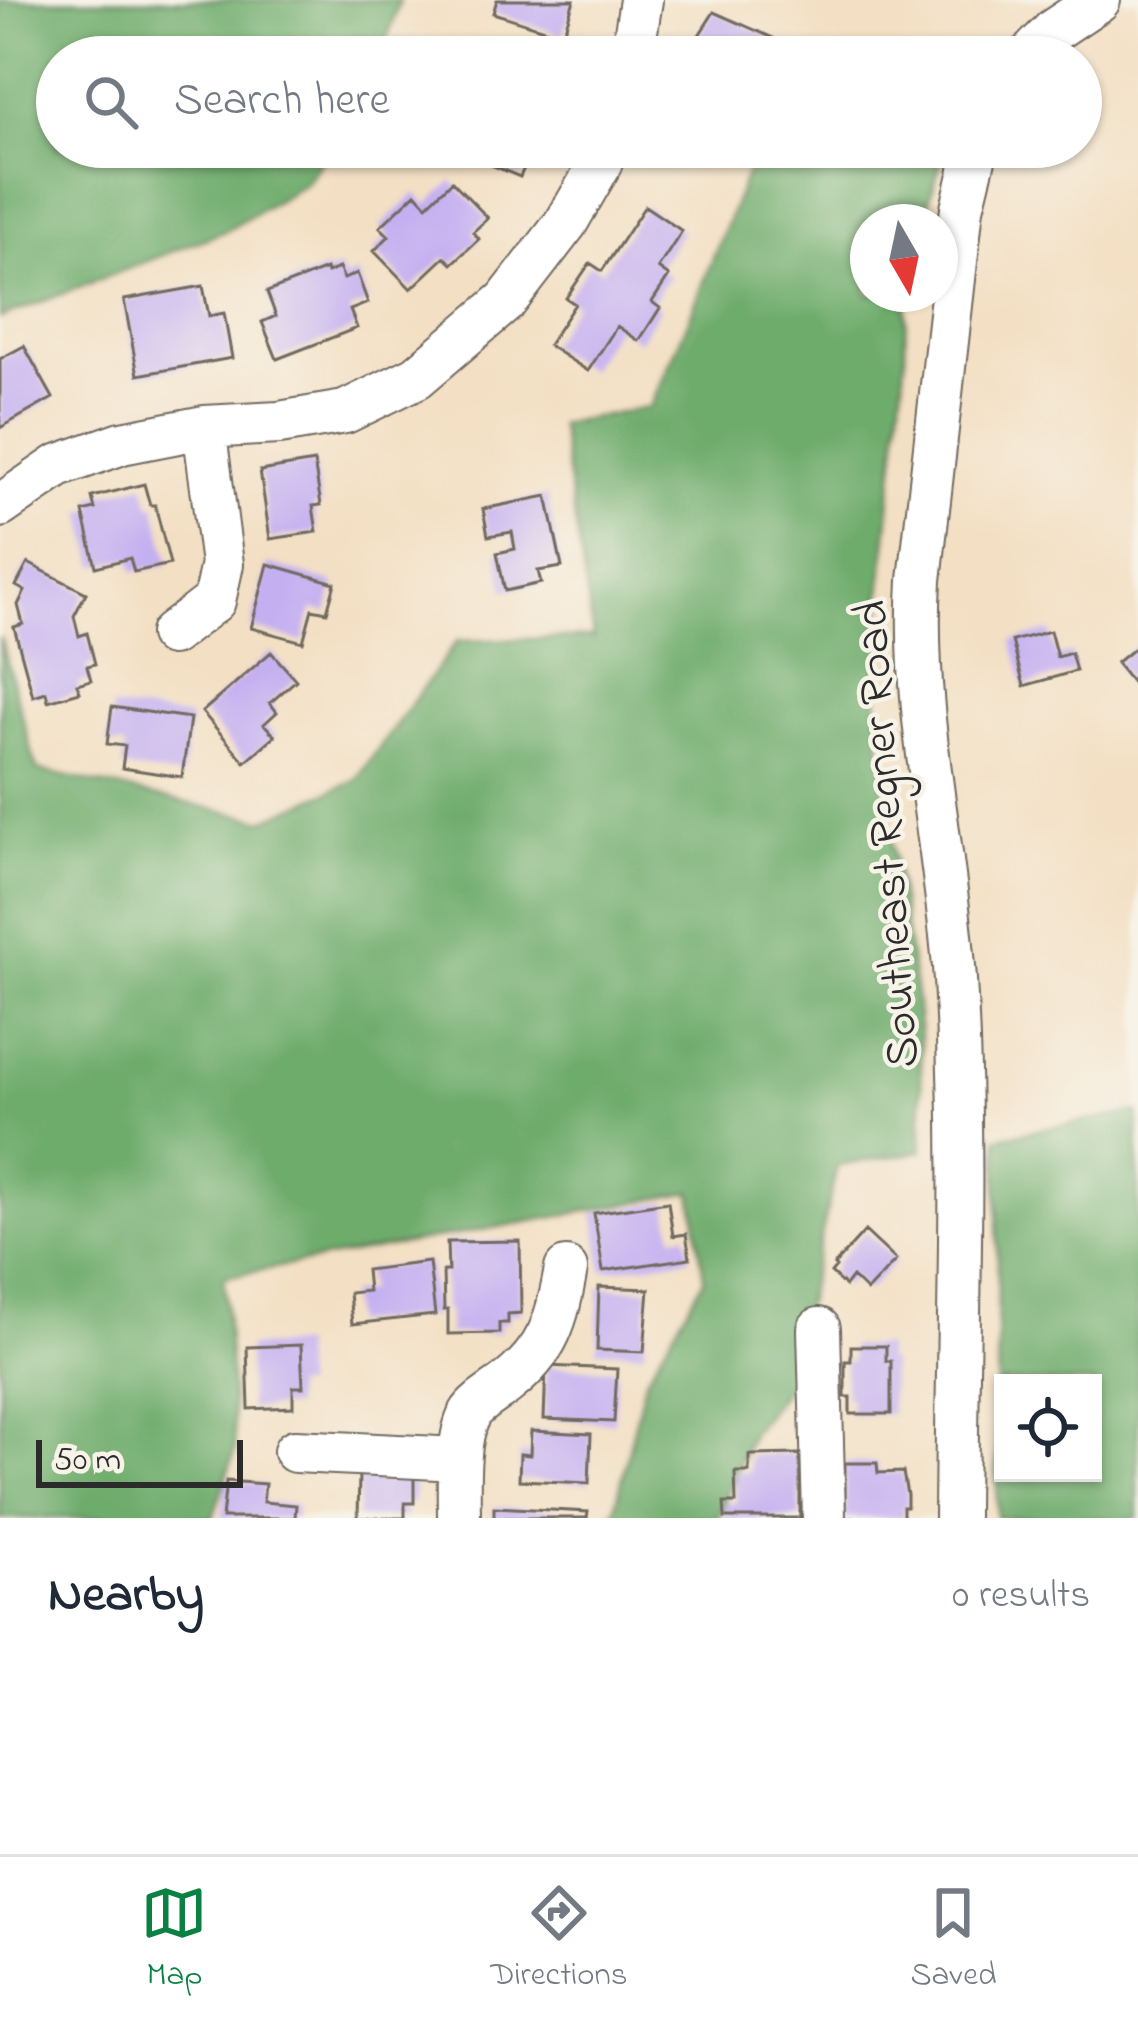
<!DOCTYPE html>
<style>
body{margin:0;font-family:"Indie Flower",sans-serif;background:#f6f6f7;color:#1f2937}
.controls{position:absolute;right:36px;bottom:36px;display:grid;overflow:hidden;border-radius:0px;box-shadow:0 3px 9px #0004}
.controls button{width:108px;height:108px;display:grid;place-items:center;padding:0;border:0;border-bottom:3px solid #e0e1e3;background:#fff;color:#1f2937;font:60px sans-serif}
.compass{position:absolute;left:850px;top:204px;width:108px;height:108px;border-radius:50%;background:#fff;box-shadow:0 3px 9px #0004;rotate:171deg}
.scale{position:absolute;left:36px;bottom:30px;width:207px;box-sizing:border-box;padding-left:12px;border:6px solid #2b2b2b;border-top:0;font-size:33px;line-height:42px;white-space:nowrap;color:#2b2b2b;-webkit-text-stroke:9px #f7f3e8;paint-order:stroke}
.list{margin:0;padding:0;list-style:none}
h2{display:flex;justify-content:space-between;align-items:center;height:156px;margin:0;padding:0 48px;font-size:51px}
h2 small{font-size:39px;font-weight:400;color:#747a83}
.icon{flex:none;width:66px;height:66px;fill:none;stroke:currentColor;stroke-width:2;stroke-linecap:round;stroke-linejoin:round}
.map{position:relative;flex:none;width:1138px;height:1518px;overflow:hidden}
.search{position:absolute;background:#fff;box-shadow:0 3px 9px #0004;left:36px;right:36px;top:36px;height:132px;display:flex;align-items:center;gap:30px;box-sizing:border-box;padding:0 42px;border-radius:66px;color:#747a83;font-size:45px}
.sheet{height:336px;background:#fff}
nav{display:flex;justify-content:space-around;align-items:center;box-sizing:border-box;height:168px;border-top:3px solid #e0e1e3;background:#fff;font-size:33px;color:#747a83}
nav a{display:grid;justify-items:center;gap:6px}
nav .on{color:#0b8043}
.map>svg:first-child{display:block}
.forest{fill:#6eac6c;stroke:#4c6c4c;stroke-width:3;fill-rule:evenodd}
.building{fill:#c4aff1}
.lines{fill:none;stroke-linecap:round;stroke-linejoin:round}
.minor-casing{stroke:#716a60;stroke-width:46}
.minor{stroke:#fff;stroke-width:42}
.labels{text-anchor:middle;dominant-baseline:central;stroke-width:9;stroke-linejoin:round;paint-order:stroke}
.street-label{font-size:48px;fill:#2b2b2b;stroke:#f7f3e8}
</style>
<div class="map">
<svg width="1138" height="1518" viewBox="0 0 1138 1518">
<rect width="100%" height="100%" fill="#f7f3e8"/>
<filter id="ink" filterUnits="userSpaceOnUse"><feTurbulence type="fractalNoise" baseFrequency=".00833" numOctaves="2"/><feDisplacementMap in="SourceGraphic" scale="24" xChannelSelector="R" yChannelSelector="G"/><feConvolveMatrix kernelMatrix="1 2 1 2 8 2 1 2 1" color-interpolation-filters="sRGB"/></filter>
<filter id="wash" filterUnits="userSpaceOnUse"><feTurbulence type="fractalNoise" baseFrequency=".004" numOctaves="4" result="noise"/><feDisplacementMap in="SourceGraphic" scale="48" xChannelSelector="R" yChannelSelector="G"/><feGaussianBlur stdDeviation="2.7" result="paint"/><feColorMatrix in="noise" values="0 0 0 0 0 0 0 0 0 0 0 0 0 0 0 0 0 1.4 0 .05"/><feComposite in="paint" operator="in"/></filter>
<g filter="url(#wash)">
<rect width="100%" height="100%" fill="#f3dfc3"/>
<path class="forest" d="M 0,0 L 400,0 L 381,57 L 57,57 L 57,147 L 331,147 L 305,184 L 228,230 L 0,318 Z
M 757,147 L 941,147 L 945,151 L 922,222 L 868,222 L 868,294 L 906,294 L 905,363 L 881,594 L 877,700 L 885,802 L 916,995 L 921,1048 L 922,1151 L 837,1166 L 805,1307 L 802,1366 L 751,1434 L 718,1518 L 613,1518 L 645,1380 L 704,1279 L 692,1192 L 224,1277 L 235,1450 L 213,1518 L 0,1518 L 0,637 L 37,770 L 264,820 L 356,780 L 457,641 L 594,637 L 559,424 L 650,407 L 688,322 Z
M 1138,1112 L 1138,1518 L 997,1518 L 998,1137 ZM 1003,1383 L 1093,1383 L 1093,1473 L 1003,1473 Z"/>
<g id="blocks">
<path class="building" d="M 497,0 L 574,0 L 563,35 L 493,13 Z
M 714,12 L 773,38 L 764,57 L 685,57 Z
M 448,147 L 533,147 L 520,177 Z
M 452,181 L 488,218 L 473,232 L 479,239 L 452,264 L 445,257 L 411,289 L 374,251 L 389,236 L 380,227 L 416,193 L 427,205 Z
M 645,206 L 682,231 L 658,268 L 669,276 L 652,302 L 660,308 L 639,341 L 617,326 L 588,371 L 548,345 L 575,304 L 566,298 L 590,263 L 602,271 Z
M 339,268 L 344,279 L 357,273 L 368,303 L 350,310 L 357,328 L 277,359 L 262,322 L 276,316 L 267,292 L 326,269 L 327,273 Z
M 203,286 L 209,316 L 224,313 L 232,358 L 138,375 L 124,300 Z
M 24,346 L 53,398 L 0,428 L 0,359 Z
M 314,462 L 321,505 L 313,506 L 317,532 L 270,539 L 260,471 Z
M 144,484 L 150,505 L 155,505 L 170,564 L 134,572 L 130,558 L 96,567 L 83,512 L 95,509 L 92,497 Z
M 547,496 L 562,567 L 538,571 L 541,583 L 505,591 L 497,553 L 515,549 L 512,532 L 488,536 L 483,509 Z
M 28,563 L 86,593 L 74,616 L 79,636 L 87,633 L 95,664 L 87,666 L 91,680 L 77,684 L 80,692 L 48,701 L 46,692 L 33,696 L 14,627 L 23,624 L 18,605 L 25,591 L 16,586 Z
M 268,564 L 335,583 L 327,612 L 312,609 L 303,642 L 251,628 Z
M 1050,631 L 1057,657 L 1071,653 L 1076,671 L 1024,686 L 1012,641 Z
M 1138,645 L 1138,690 L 1116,663 Z
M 271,652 L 296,680 L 270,703 L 277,712 L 264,724 L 275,736 L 245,762 L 202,712 Z
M 112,707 L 190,718 L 182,777 L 122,768 L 125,746 L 107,744 Z
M 668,1202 L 673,1236 L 686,1234 L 690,1258 L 603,1271 L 594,1213 Z
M 865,1231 L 896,1260 L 867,1291 L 852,1277 L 845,1286 L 831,1273 L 836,1267 L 834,1265 Z
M 520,1241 L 521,1313 L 508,1314 L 508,1323 L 499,1323 L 499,1333 L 448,1334 L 448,1310 L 444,1310 L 443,1271 L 448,1271 L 447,1242 Z
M 429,1262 L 435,1315 L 352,1324 L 349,1293 L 368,1291 L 366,1270 Z
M 599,1287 L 649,1289 L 644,1352 L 597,1350 Z
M 301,1345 L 303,1387 L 293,1387 L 293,1407 L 249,1409 L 247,1347 Z
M 851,1346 L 886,1346 L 886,1361 L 891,1361 L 891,1414 L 850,1414 L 850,1397 L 845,1397 L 845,1361 L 851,1361 Z
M 546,1366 L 617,1369 L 614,1422 L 544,1419 Z
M 531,1431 L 591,1434 L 589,1483 L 519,1480 L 520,1454 L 530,1455 Z
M 800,1454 L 800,1518 L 725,1518 L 724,1503 L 736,1503 L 735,1472 L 749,1472 L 749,1455 Z
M 845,1463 L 877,1463 L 878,1473 L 903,1472 L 907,1495 L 907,1507 L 903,1507 L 903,1518 L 845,1518 Z
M 359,1474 L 414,1474 L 414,1503 L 405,1503 L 405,1518 L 358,1518 Z
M 226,1481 L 265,1484 L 263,1502 L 296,1505 L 295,1518 L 222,1518 Z
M 494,1507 L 588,1512 L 587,1518 L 494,1518 Z"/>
</g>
</g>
<g filter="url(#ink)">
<use href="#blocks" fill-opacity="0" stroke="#716a60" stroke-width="3"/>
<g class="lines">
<defs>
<path id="minor" d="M 632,57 L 641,0
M 1028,57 L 1054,30 L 1099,0
M 0,506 L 58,466 L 122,443 L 204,427 L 279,423 L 345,412 L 417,377 L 506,301 L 566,223 L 599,166 L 607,147
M 171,634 L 214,601 L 222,564 L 204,427
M 819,1329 L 824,1518
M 295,1451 L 459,1459
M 459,1518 C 459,1490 456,1439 470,1414 C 476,1403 496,1392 506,1384 C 549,1351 557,1320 566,1269
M 956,1518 C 957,1339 966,1158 955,980 C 946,845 912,716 920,580 L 962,208 L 977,147"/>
</defs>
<use href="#minor" class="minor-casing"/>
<use href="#minor" class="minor"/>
</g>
</g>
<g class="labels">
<g class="street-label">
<text transform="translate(889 834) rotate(-94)">Southeast Regner Road</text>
</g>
</g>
</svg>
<div class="controls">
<button><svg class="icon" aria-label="locate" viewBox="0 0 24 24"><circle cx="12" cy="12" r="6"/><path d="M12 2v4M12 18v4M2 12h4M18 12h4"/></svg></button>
</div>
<svg class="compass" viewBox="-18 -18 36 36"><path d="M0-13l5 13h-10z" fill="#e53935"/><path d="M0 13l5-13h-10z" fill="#747a83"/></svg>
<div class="scale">50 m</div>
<div class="search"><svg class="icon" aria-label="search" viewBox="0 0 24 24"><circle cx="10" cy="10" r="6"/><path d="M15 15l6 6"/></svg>Search here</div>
</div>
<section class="sheet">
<h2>Nearby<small>0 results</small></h2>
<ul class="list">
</ul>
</section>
<nav>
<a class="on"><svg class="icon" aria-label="map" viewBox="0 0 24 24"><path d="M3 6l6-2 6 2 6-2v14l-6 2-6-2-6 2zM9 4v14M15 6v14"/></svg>Map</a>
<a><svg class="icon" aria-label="directions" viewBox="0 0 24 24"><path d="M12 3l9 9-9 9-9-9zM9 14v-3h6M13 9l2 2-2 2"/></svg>Directions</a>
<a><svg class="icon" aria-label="saved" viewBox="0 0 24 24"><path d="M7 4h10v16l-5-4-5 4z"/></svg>Saved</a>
</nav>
